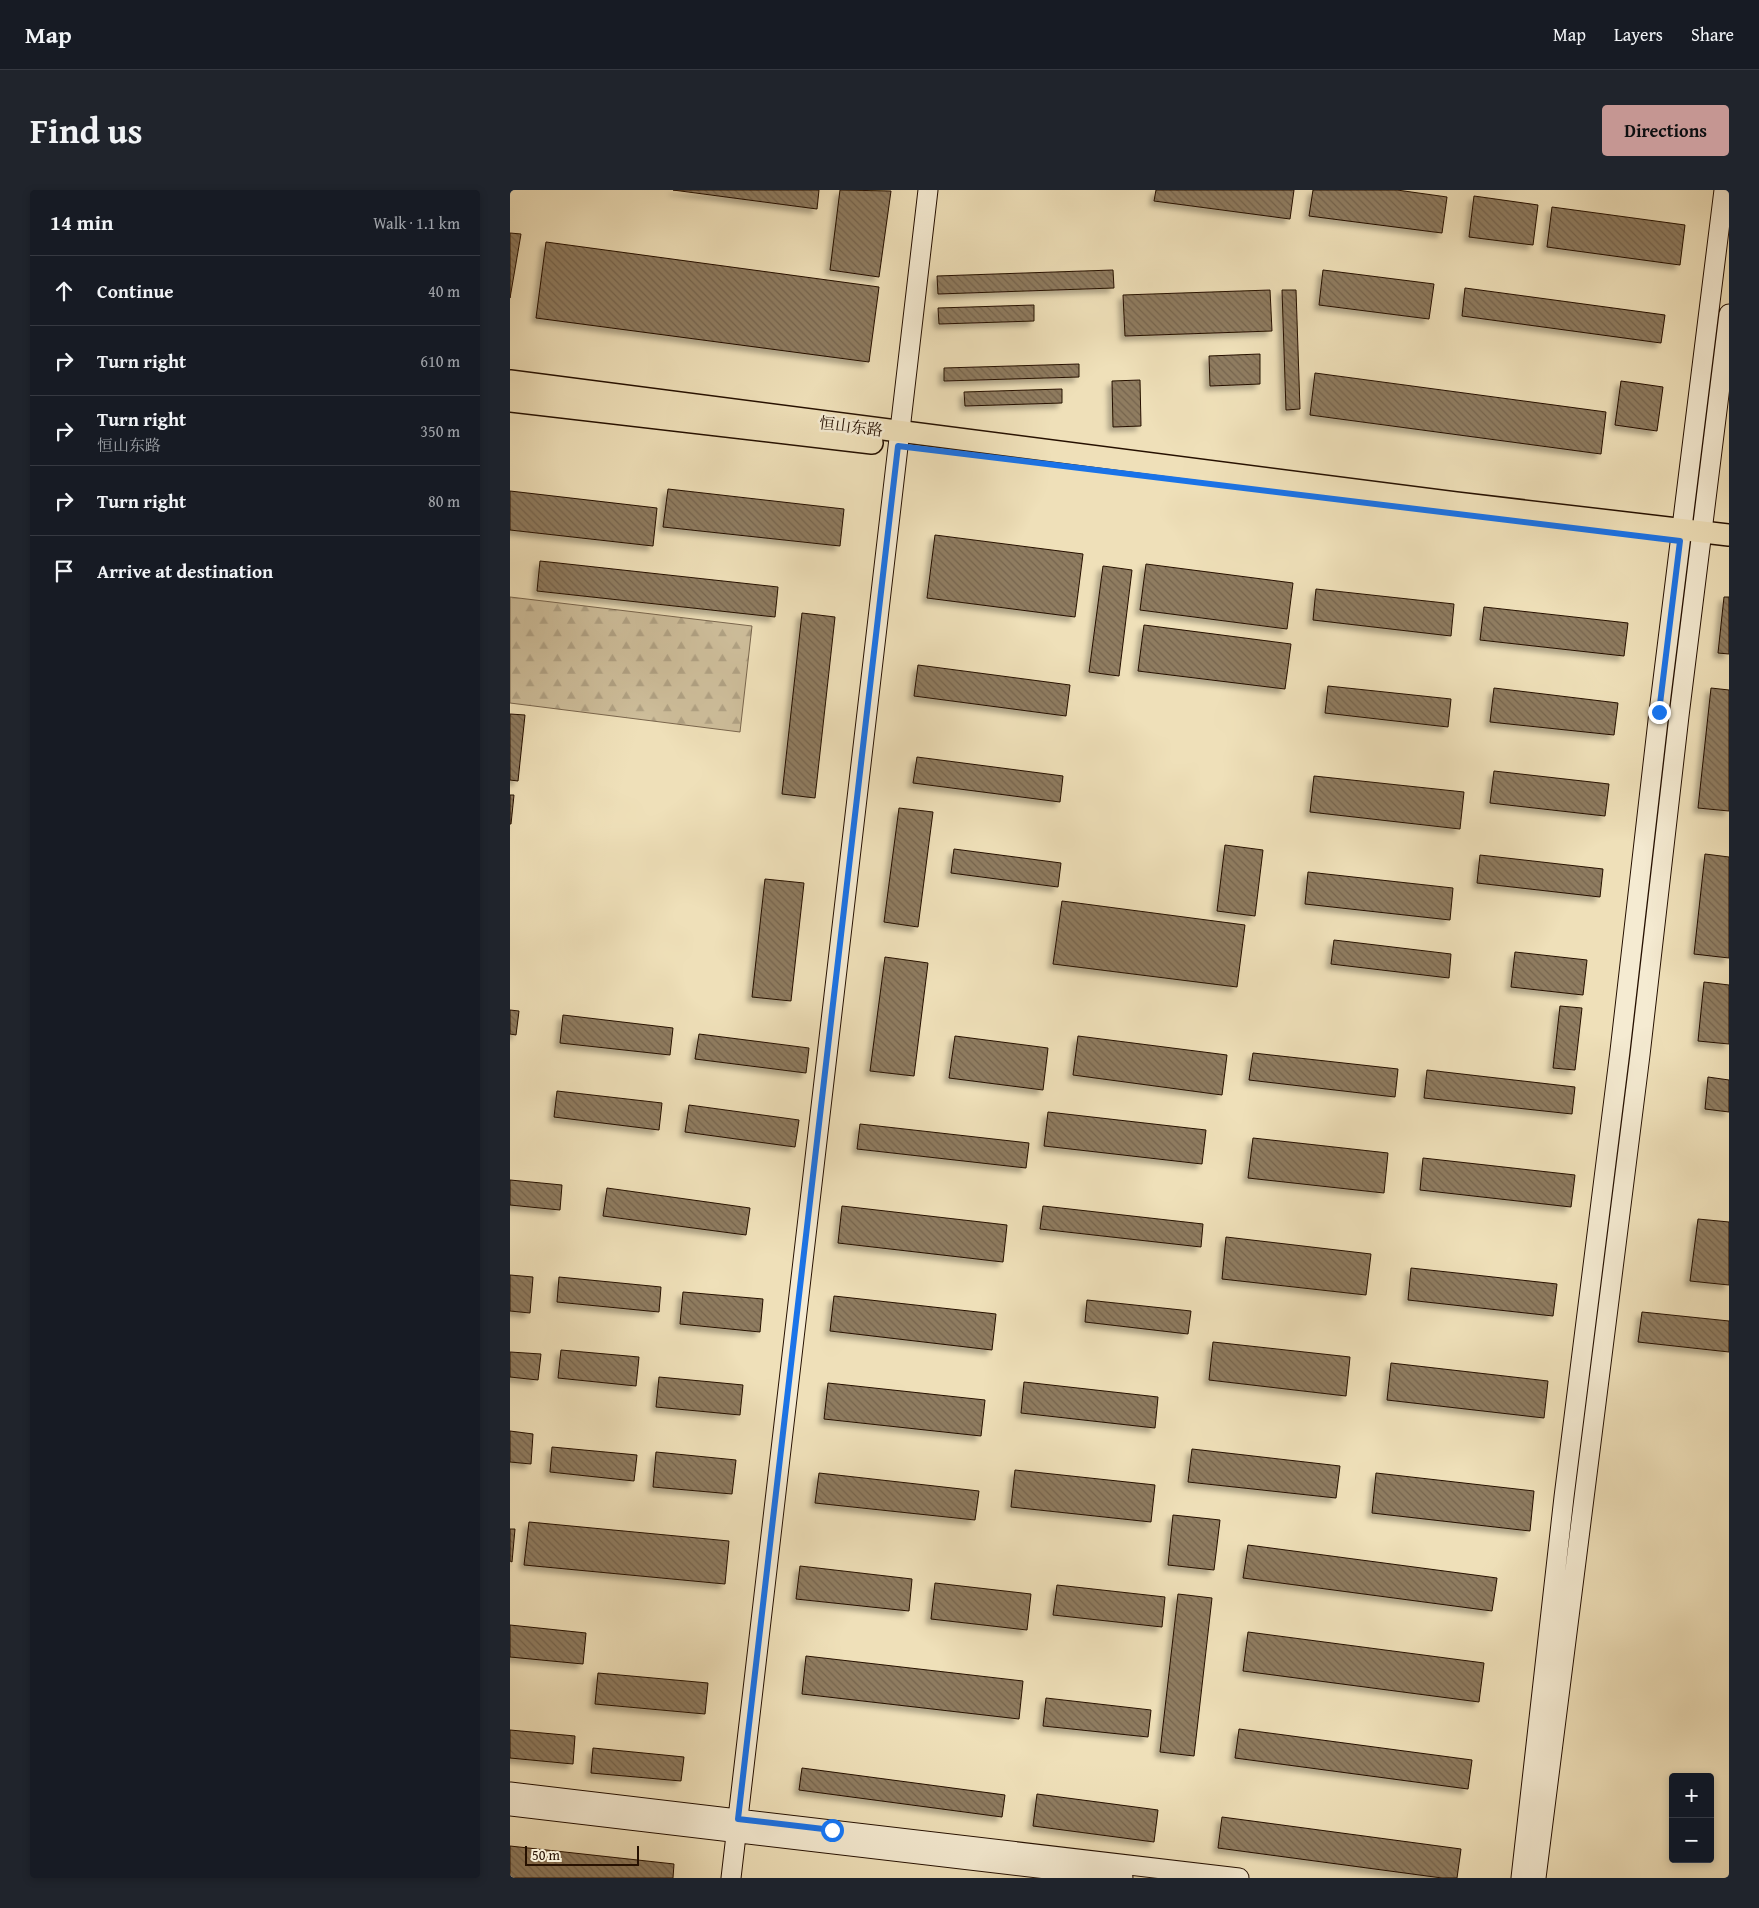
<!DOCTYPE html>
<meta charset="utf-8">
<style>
body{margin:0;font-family:"Gentium Book Plus","Noto Serif SC",serif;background:#20242c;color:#f1f3f6}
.controls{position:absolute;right:15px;bottom:15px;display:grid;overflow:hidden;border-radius:5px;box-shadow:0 2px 8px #0003}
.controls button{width:45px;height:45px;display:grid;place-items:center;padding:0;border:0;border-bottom:1px solid #363941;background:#171b24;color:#f1f3f6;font:25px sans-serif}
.scale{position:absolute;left:15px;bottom:12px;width:114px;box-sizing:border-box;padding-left:5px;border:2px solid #261000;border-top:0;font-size:14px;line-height:18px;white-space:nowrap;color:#261000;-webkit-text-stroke:4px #f5ebd2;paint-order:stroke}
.stop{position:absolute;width:15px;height:15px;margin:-11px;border:4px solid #1a73e8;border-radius:50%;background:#fff}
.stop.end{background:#1a73e8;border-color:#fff;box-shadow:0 1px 5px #0008}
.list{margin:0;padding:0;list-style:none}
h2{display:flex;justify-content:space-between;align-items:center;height:65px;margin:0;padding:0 20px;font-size:21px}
h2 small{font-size:16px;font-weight:400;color:#9ea1a6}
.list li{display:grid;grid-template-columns:32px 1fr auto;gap:15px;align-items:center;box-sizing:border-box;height:70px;padding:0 20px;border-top:1px solid #363941}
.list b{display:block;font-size:19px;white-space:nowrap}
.list p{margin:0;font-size:16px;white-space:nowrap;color:#9ea1a6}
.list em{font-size:16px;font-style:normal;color:#9ea1a6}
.icon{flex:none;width:28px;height:28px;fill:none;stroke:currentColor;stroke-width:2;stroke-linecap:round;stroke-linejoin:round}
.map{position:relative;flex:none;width:1219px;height:1688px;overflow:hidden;border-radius:5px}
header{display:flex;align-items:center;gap:30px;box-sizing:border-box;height:70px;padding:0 25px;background:#171b24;border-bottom:1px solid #363941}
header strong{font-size:24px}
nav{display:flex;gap:28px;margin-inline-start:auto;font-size:18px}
.intro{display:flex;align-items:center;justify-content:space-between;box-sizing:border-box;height:120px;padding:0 30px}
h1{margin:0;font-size:35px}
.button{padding:12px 22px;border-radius:5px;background:#c59692;color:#111;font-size:18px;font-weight:700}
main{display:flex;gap:30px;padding:0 30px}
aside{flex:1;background:#171b24;border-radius:5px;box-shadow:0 2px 8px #0003}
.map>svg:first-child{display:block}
.forest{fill:url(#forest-firs);stroke:#7a664d}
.building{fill:url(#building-back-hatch);stroke:#261000;filter:url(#shadow)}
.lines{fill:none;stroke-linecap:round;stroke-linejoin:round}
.secondary-casing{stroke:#261000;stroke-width:21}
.primary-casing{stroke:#261000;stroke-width:24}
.secondary{stroke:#f5ebd2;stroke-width:19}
.primary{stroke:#efe0b9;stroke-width:21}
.route{stroke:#1a73e8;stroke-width:6}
.labels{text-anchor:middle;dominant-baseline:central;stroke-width:5;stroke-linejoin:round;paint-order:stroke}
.street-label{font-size:16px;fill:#261000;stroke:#f5ebd2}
</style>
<header>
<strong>Map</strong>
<nav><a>Map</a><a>Layers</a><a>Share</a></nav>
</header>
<div class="intro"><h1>Find us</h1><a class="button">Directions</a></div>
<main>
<aside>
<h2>14 min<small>Walk · 1.1 km</small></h2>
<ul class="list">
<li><svg class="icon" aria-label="ahead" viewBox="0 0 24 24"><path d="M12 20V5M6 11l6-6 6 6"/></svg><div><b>Continue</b></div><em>40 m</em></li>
<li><svg class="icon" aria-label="right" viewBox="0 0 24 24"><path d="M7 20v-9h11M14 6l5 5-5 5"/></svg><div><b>Turn right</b></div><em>610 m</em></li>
<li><svg class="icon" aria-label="right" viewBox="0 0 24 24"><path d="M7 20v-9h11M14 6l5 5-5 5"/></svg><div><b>Turn right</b><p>恒山东路</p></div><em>350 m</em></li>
<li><svg class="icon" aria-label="right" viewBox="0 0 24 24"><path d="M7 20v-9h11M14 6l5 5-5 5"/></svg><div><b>Turn right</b></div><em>80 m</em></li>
<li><svg class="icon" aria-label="arrive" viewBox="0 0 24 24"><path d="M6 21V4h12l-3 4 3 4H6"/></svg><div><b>Arrive at destination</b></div></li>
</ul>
</aside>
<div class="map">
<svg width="1219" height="1688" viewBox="0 0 1219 1688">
<defs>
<pattern id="forest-firs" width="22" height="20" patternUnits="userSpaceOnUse" patternTransform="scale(1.25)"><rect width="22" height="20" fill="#cdbd9a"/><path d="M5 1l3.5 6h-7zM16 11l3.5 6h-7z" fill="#b0a183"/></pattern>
<pattern id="building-back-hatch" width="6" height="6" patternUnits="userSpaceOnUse" patternTransform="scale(1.25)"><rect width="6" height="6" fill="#8f7c60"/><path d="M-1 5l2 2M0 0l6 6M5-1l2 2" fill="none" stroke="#75644d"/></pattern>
<filter id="shadow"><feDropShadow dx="-4.5" dy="4.5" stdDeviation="2.5" flood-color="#0004"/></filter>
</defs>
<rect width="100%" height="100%" fill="#efe0b9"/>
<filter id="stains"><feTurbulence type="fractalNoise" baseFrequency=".004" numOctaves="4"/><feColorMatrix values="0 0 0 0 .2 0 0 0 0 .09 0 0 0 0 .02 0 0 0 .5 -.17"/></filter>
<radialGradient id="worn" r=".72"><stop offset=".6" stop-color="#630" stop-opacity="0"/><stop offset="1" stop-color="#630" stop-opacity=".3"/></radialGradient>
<path class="forest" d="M 0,407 L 242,436 L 230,542 L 0,513 Z"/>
<path class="building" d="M 163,0 L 309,0 L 307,19 Z
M 330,0 L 381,1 L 369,87 L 320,80 Z
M 646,0 L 784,0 L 780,29 L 644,11 Z
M 803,0 L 887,0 L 937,7 L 932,43 L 799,26 Z
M 964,6 L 1028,15 L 1023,55 L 959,47 Z
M 1042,17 L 1175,35 L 1170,75 L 1037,57 Z
M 0,43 L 11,44 L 0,108 Z
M 36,52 L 369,97 L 359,172 L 26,128 Z
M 603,80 L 604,98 L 428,104 L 427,86 Z
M 813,80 L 924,94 L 919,129 L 809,115 Z
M 955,98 L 1155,125 L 1151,153 L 952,126 Z
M 760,100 L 762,141 L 615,146 L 613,105 Z
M 772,100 L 786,100 L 790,219 L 776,220 Z
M 524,115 L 524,131 L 429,134 L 428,118 Z
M 750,164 L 750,194 L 700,196 L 699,166 Z
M 569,174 L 569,187 L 434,191 L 434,178 Z
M 805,183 L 1096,222 L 1091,264 L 800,225 Z
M 630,190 L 631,236 L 603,237 L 602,191 Z
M 1111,191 L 1153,197 L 1147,241 L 1105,235 Z
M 552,199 L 552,213 L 455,216 L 454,202 Z
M 158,299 L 334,319 L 330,356 L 153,337 Z
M 0,301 L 147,318 L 143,356 L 0,340 Z
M 425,345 L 573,364 L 565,427 L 417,408 Z
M 30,371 L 268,397 L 265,427 L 27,401 Z
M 636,374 L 783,393 L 777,439 L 630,420 Z
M 593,376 L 622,380 L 609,486 L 579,482 Z
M 806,399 L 944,414 L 941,446 L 803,430 Z
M 1214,407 L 1219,407 L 1219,464 L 1208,463 Z
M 974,417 L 1118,433 L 1114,466 L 970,450 Z
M 292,423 L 325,427 L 305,608 L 272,604 Z
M 634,435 L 781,454 L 775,499 L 628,481 Z
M 408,475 L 560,495 L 556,526 L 404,506 Z
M 818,496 L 941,509 L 938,537 L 815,523 Z
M 984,498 L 1108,513 L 1104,545 L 980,532 Z
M 1201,498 L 1219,500 L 1219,621 L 1188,618 Z
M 0,524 L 15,525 L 8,591 L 0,590 Z
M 407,567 L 553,586 L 550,612 L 403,593 Z
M 984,581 L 1099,594 L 1095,626 L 980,613 Z
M 804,586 L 954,602 L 950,639 L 800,622 Z
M 0,605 L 4,605 L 1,634 L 0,634 Z
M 389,618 L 423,622 L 408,737 L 374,732 Z
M 715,655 L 753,660 L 745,726 L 707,721 Z
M 444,659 L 551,673 L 548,697 L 441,683 Z
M 1195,664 L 1219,667 L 1219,768 L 1184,764 Z
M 970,665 L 1093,679 L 1090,707 L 967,693 Z
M 798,682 L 943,698 L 940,730 L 795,714 Z
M 255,689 L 294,693 L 281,811 L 242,807 Z
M 552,711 L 735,735 L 727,797 L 543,774 Z
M 824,750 L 941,764 L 939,788 L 821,774 Z
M 1005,762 L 1077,770 L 1073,805 L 1001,797 Z
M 375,767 L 418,773 L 404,886 L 360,881 Z
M 1194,792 L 1219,795 L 1219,854 L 1188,851 Z
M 1050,816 L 1072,818 L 1065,880 L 1043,878 Z
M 0,820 L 9,821 L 6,845 L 0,844 Z
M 53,825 L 163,838 L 160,865 L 50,853 Z
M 189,844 L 299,858 L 296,883 L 185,869 Z
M 445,846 L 538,858 L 533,900 L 439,888 Z
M 568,846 L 717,865 L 712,905 L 563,885 Z
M 743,863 L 888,879 L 885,907 L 739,890 Z
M 917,880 L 1065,897 L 1062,924 L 914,908 Z
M 1198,887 L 1219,890 L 1219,922 L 1195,919 Z
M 47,901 L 152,913 L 149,940 L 44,927 Z
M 179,915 L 289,930 L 285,957 L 175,942 Z
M 538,922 L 696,940 L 692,974 L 534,956 Z
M 350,934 L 519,953 L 516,978 L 347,959 Z
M 743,948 L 878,963 L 874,1003 L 738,988 Z
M 913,968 L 1065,985 L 1061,1017 L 910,1000 Z
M 0,990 L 52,995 L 50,1020 L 0,1015 Z
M 97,998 L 240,1018 L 236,1045 L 93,1026 Z
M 332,1016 L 497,1035 L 493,1072 L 328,1053 Z
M 533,1016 L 693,1034 L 691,1057 L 530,1039 Z
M 1188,1029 L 1219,1032 L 1219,1095 L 1180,1091 Z
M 716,1047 L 861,1064 L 856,1105 L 712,1089 Z
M 901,1078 L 1047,1094 L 1043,1126 L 898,1110 Z
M 0,1085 L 23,1087 L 20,1123 L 0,1121 Z
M 49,1087 L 151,1097 L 149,1122 L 47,1112 Z
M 173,1102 L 253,1109 L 250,1142 L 170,1134 Z
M 324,1106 L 486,1124 L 482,1160 L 320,1141 Z
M 577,1110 L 681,1121 L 678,1144 L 575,1132 Z
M 1132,1122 L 1219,1131 L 1219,1162 L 1128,1152 Z
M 703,1152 L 840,1167 L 836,1206 L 699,1190 Z
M 51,1160 L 129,1167 L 126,1196 L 48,1188 Z
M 0,1162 L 31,1164 L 28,1190 L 0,1187 Z
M 881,1173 L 1038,1191 L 1034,1228 L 877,1210 Z
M 149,1187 L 233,1195 L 230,1225 L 146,1217 Z
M 514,1192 L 648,1207 L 645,1238 L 511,1223 Z
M 318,1193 L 475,1210 L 471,1246 L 314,1229 Z
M 0,1241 L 23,1244 L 21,1274 L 0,1272 Z
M 42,1257 L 127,1265 L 124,1291 L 40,1282 Z
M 682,1259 L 830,1276 L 826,1308 L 678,1292 Z
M 146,1262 L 226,1270 L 222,1304 L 143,1297 Z
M 505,1280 L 645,1295 L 641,1332 L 501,1317 Z
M 309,1283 L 469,1301 L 465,1330 L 305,1313 Z
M 866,1283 L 1024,1301 L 1020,1341 L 862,1323 Z
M 663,1325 L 710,1330 L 704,1380 L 658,1375 Z
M 19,1332 L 219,1351 L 215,1394 L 14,1375 Z
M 0,1339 L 5,1339 L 2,1372 L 0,1371 Z
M 738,1355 L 987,1388 L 982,1421 L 733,1388 Z
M 290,1376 L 402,1389 L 399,1421 L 286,1409 Z
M 425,1393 L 521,1404 L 517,1440 L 421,1429 Z
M 547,1395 L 655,1407 L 652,1437 L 543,1425 Z
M 668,1404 L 702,1408 L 684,1566 L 650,1562 Z
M 0,1435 L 76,1443 L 73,1474 L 0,1467 Z
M 738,1442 L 974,1473 L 969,1512 L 733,1481 Z
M 296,1466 L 513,1491 L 509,1529 L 292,1504 Z
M 88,1483 L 198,1493 L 195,1524 L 85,1514 Z
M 536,1508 L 641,1520 L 638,1547 L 533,1536 Z
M 729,1539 L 962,1570 L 958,1599 L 725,1568 Z
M 0,1540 L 65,1546 L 63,1574 L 0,1568 Z
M 83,1558 L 174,1567 L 171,1591 L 81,1583 Z
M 292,1578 L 495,1605 L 492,1627 L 289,1600 Z
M 527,1604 L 648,1620 L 644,1652 L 523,1636 Z
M 712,1627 L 951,1659 L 947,1688 L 932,1688 L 708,1658 Z
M 0,1656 L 164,1674 L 163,1688 L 0,1688 Z"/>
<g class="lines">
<defs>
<path id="secondary" d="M 0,1602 L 729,1688
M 0,1616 L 613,1688
M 221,1688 L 418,0
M 1011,1688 L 1054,1307 L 1110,861 L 1149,522 L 1214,0
M 1026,1688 L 1130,865 L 1169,526 L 1219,124"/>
<path id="primary" d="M 0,191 L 946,313 L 1219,345
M 0,211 L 362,253"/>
</defs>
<use href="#secondary" class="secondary-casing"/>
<use href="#primary" class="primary-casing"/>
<use href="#secondary" class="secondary"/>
<use href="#primary" class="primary"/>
</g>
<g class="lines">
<path class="route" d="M 322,1640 L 228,1629 L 388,256 L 1170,351 L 1149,522"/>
</g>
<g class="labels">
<g class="street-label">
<text transform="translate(341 236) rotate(7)">恒山东路</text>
</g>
</g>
<rect width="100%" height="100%" filter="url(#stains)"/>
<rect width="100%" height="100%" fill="url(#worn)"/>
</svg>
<div class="controls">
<button>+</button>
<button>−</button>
</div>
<div class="scale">50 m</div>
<div class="stop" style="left:322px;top:1640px"></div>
<div class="stop end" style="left:1149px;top:522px"></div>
</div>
</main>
